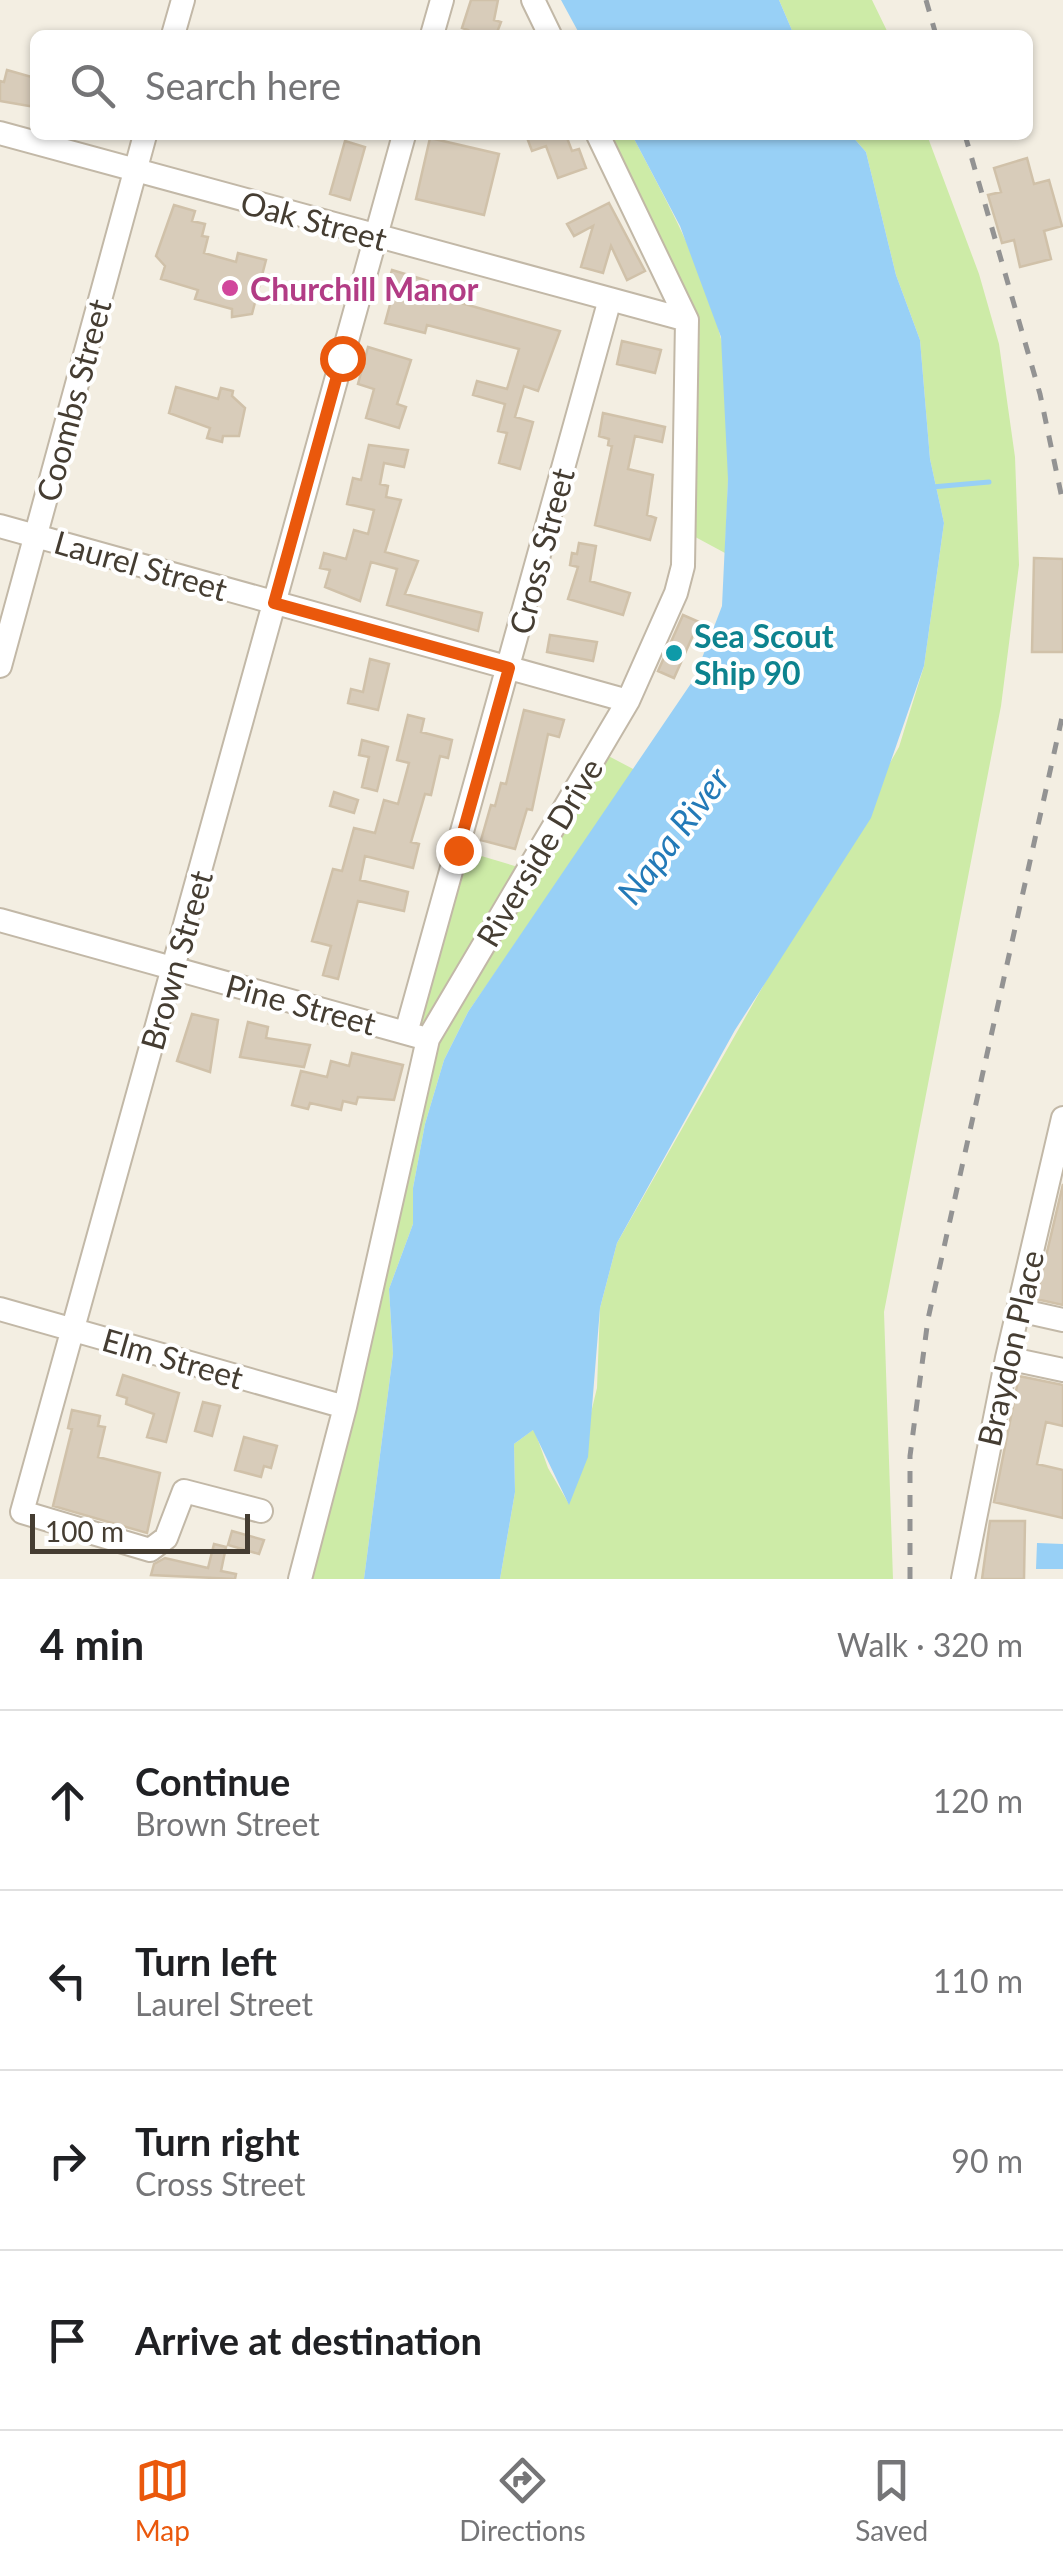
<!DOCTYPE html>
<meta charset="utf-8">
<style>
body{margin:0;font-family:Lato,sans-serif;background:#f2f2f2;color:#202124}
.scale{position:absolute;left:30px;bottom:25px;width:220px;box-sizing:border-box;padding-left:10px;border:5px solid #453d32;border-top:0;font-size:28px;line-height:35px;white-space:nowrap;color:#453d32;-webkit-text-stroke:8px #fff;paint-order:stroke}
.stop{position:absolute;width:30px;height:30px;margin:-22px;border:8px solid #ea580c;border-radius:50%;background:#fff}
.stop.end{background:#ea580c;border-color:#fff;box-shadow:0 2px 10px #0008}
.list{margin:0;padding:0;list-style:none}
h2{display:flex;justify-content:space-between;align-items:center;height:130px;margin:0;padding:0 40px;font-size:42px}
h2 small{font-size:32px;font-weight:400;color:#757577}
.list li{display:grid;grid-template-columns:65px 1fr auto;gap:30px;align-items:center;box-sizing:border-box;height:180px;padding:0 40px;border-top:2px solid #e0e0e0}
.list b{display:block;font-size:38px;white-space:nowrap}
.list p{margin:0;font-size:32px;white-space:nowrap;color:#757577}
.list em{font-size:32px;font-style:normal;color:#757577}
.icon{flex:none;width:55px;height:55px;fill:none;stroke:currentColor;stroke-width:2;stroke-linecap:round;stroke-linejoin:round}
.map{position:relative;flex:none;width:1063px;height:1579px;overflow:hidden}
.search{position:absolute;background:#fff;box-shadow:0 2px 8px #0004;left:30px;right:30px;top:30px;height:110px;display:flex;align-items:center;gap:25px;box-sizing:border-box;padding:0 35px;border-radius:15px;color:#757577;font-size:38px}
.sheet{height:850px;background:#fff}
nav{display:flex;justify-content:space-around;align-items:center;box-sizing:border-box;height:140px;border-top:2px solid #e0e0e0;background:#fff;font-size:28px;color:#757577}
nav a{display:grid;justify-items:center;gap:5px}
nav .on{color:#ea580c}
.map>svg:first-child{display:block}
.green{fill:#cdeba7}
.water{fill:#98d0f6}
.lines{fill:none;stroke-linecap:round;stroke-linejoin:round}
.stream{stroke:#98d0f6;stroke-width:5}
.building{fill:#d8ccba;stroke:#d0c1a9;stroke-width:2.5}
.minor-casing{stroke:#c2b8a7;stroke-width:26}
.minor{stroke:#fff;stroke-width:22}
.rail{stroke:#939393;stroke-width:5;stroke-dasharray:12 12;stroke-linecap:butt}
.route{stroke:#ea580c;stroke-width:12}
.hotel-dot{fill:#d1479c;stroke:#fff;stroke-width:4}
.culture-dot{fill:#0f9aa8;stroke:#fff;stroke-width:4}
.labels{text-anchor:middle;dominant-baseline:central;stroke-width:8;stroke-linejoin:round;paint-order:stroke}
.street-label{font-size:32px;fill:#453d32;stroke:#fff}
.hotel-label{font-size:32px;font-weight:bold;fill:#b23c85;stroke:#fff;text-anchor:start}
.culture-label{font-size:32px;font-weight:bold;fill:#0d838f;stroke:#fff;text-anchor:start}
.water-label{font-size:35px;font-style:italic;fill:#237ab8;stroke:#fff}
</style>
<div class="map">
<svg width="1063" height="1579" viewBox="0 0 1063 1579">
<rect width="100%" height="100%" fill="#f3eee2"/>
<path class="green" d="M 779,0 L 872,0 L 889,35 L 794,35 Z
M 598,135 L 632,135 C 666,200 704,267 721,339 C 735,393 727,495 725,553 L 686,532 L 687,320 Z
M 851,135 L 927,135 L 979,274 L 999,344 L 1015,457 L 1019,565 L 1001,706 L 884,1312 L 893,1579 L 500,1579 L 515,1492 L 514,1444 L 534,1429 L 548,1468 L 569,1504 L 597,1388 L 600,1308 L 617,1243 L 899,747 L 924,666 L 944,523 L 930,459 L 920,340 L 896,275 L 866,152 Z
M 599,751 L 635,770 L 468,1012 L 444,1060 L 425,1124 L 413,1188 L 413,1224 L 389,1289 L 393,1354 L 364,1579 L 300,1579 L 428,1040 L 406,1033 L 458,849 L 528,870 Z"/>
<path class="water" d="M 561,0 L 779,0 L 794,35 L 580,35 Z
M 632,135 L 851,135 L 866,152 L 896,275 L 920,340 L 930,459 L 944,523 L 924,666 L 871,818 L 735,1030 L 617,1243 L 600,1308 L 588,1457 L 569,1505 L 533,1430 L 514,1444 L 515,1492 L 500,1579 L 364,1579 L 393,1354 L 389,1289 L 413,1224 L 413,1188 L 425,1124 L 444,1060 L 468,1012 L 694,679 L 722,606 L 728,479 L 721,337 L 680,226 Z
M 1037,1543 L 1063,1544 L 1063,1569 L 1036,1569 Z"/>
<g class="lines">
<path class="stream" d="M 932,487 L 989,482"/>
</g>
<path class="building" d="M 471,0 L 498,0 L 494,20 L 501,22 L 496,35 L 466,35 L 468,30 L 462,28 Z
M 7,70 L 35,78 L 35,107 L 0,101 L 0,81 L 4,82 Z
M 526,135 L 571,135 L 567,138 L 572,151 L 579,149 L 586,168 L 558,178 L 546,146 L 532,151 Z
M 430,138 L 499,154 L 484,215 L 416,199 Z
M 345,141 L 365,147 L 350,200 L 330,194 Z
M 1027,158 L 1034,184 L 1049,180 L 1062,226 L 1044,231 L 1051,259 L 1020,267 L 1014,240 L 1002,243 L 988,195 L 1001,192 L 994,168 Z
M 609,203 L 645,271 L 627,280 L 611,246 L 603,273 L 581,267 L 593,226 L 574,236 L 567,224 Z
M 174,205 L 195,211 L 192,221 L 205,224 L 202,236 L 208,237 L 204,253 L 236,262 L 238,253 L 266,260 L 252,314 L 232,317 L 232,309 L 195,299 L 198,290 L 161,279 L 165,266 L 156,256 Z
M 392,270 L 432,282 L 429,294 L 560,331 L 538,391 L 524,386 L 515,417 L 533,422 L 520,469 L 499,463 L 507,433 L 498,431 L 505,404 L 473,395 L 477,381 L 507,389 L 519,349 L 427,325 L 425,333 L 385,323 L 392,297 L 385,295 Z
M 622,341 L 661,350 L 655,373 L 617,364 Z
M 368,347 L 411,360 L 397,404 L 406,407 L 399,428 L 366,418 L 374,389 L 358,384 Z
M 176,387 L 218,399 L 221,388 L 233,391 L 232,396 L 245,408 L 239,436 L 223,436 L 222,442 L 207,438 L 210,428 L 169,413 Z
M 603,413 L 665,427 L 662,442 L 635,436 L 628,469 L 653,475 L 647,515 L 656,518 L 650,540 L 595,525 L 612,446 L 608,445 L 609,439 L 599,436 Z
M 369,445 L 408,450 L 404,467 L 384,463 L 380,484 L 388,486 L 386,497 L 401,500 L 385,552 L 418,561 L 405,594 L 482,613 L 478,631 L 387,605 L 397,569 L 371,562 L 360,601 L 325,587 L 330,570 L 320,568 L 324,553 L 346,559 L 354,530 L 368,534 L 374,510 L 347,504 L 353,478 L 361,480 Z
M 579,543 L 596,546 L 590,581 L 630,593 L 623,615 L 568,599 L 578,567 L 570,565 L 572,553 L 577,554 Z
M 1034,558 L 1063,559 L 1063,652 L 1032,652 Z
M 683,615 L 699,622 L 674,678 L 658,671 Z
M 550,635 L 597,642 L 593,661 L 547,652 Z
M 370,659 L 389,664 L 378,710 L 348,703 L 351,689 L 363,692 Z
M 524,710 L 564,720 L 559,737 L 548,734 L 532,810 L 527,809 L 515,849 L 481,840 L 491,805 L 495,806 L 501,783 L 506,784 Z
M 408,715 L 424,719 L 421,732 L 452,740 L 448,758 L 440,756 L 431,795 L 425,794 L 411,842 L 419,844 L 413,868 L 365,856 L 360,880 L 408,892 L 404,911 L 358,901 L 338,979 L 323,975 L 331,946 L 312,941 L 333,869 L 342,871 L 354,828 L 375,833 L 384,800 L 398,804 L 409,763 L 397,760 Z
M 362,740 L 388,747 L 377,791 L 362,787 L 369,757 L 359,755 Z
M 334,792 L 358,800 L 354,813 L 330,806 Z
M 192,1014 L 218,1020 L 210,1072 L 177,1061 Z
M 248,1022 L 268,1027 L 266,1038 L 310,1045 L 304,1067 L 240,1057 Z
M 352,1053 L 403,1065 L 394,1100 L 358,1097 L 356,1104 L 343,1101 L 341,1110 L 310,1103 L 308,1109 L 292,1105 L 301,1071 L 327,1077 L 331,1061 L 349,1066 Z
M 1063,1184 L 1063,1305 L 1036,1299 Z
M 123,1375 L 179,1393 L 166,1442 L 147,1437 L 154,1414 L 126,1404 L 127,1398 L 117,1395 Z
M 1019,1376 L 1063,1385 L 1063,1426 L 1046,1422 L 1037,1464 L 1063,1470 L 1063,1518 L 994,1502 Z
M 203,1402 L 220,1406 L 212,1436 L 195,1431 Z
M 72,1410 L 100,1416 L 98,1426 L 105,1427 L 98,1457 L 160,1473 L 147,1533 L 53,1506 L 72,1429 L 68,1428 Z
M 244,1437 L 277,1446 L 271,1468 L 264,1466 L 261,1477 L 235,1470 Z
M 990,1521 L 1025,1521 L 1024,1579 L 982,1579 Z
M 232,1531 L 264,1540 L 259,1554 L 228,1545 Z
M 214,1544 L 226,1547 L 221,1571 L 236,1574 L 235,1579 L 151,1575 L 154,1564 L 165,1558 L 208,1568 Z"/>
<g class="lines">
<defs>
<path id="minor" d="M 533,0 L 550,35
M 173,35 L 183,0
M 432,35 L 442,0
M 0,133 L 687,320
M 0,526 L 628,701
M 0,666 L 145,135
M 0,920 L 420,1037
M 406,1033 L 610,299
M 0,1309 L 345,1407
M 1018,1310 L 1063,1320
M 1007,1358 L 1063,1370
M 261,1511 L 184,1491 L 166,1538 L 150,1550 L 22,1512 L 404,135
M 300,1579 L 345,1407 L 428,1039 L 628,701 L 676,593 L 683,566 L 687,320 L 598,135
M 963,1579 L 1007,1358 L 1063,1118"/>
</defs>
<use href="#minor" class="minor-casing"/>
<use href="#minor" class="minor"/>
<path class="rail" d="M 926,0 L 936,35
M 965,135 L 1040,394 L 1063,503
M 910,1579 L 910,1456 L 928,1319 L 1063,713"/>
</g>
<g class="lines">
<path class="route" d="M 342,358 L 274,603 L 509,668 L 458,850"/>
</g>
<circle class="hotel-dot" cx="230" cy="288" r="10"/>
<circle class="culture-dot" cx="674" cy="653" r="10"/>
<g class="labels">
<g class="street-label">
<text transform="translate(314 220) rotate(15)">Oak Street</text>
<text transform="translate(73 400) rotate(-75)">Coombs Street</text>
<text transform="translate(541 551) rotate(-75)">Cross Street</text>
<text transform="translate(141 565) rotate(16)">Laurel Street</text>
<text transform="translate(539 852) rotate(-59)">Riverside Drive</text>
<text transform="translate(176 960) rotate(-74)">Brown Street</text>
<text transform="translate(301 1004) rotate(15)">Pine Street</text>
<text transform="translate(1010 1348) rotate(-77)">Braydon Place</text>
<text transform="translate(173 1358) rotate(16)">Elm Street</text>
</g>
<g class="hotel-label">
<text x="250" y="288">Churchill Manor</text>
</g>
<g class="culture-label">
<text x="694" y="635">Sea Scout<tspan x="694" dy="37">Ship 90</tspan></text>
</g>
<g class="water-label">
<text transform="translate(672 835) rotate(-53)">Napa River</text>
</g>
</g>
</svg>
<div class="scale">100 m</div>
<div class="stop" style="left:342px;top:358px"></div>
<div class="stop end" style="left:458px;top:850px"></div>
<div class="search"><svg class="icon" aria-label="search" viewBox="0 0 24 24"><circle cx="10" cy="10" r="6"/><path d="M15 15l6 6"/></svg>Search here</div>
</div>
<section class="sheet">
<h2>4 min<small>Walk · 320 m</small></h2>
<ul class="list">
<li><svg class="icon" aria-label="ahead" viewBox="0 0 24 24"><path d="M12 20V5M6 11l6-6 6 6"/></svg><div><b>Continue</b><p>Brown Street</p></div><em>120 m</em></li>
<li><svg class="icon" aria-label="left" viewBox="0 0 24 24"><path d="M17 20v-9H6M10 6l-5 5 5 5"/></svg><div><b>Turn left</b><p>Laurel Street</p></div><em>110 m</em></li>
<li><svg class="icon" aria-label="right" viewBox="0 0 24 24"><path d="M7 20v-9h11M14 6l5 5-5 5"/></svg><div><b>Turn right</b><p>Cross Street</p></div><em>90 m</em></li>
<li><svg class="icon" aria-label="arrive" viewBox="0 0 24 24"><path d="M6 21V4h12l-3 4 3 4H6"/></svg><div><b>Arrive at destination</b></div></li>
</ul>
</section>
<nav>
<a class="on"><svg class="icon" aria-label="map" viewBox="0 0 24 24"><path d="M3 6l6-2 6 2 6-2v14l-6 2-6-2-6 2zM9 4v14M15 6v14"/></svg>Map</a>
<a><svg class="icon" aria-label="directions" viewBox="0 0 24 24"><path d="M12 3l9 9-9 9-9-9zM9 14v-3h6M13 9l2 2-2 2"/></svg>Directions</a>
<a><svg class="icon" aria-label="saved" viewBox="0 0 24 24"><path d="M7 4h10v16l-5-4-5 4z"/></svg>Saved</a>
</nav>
